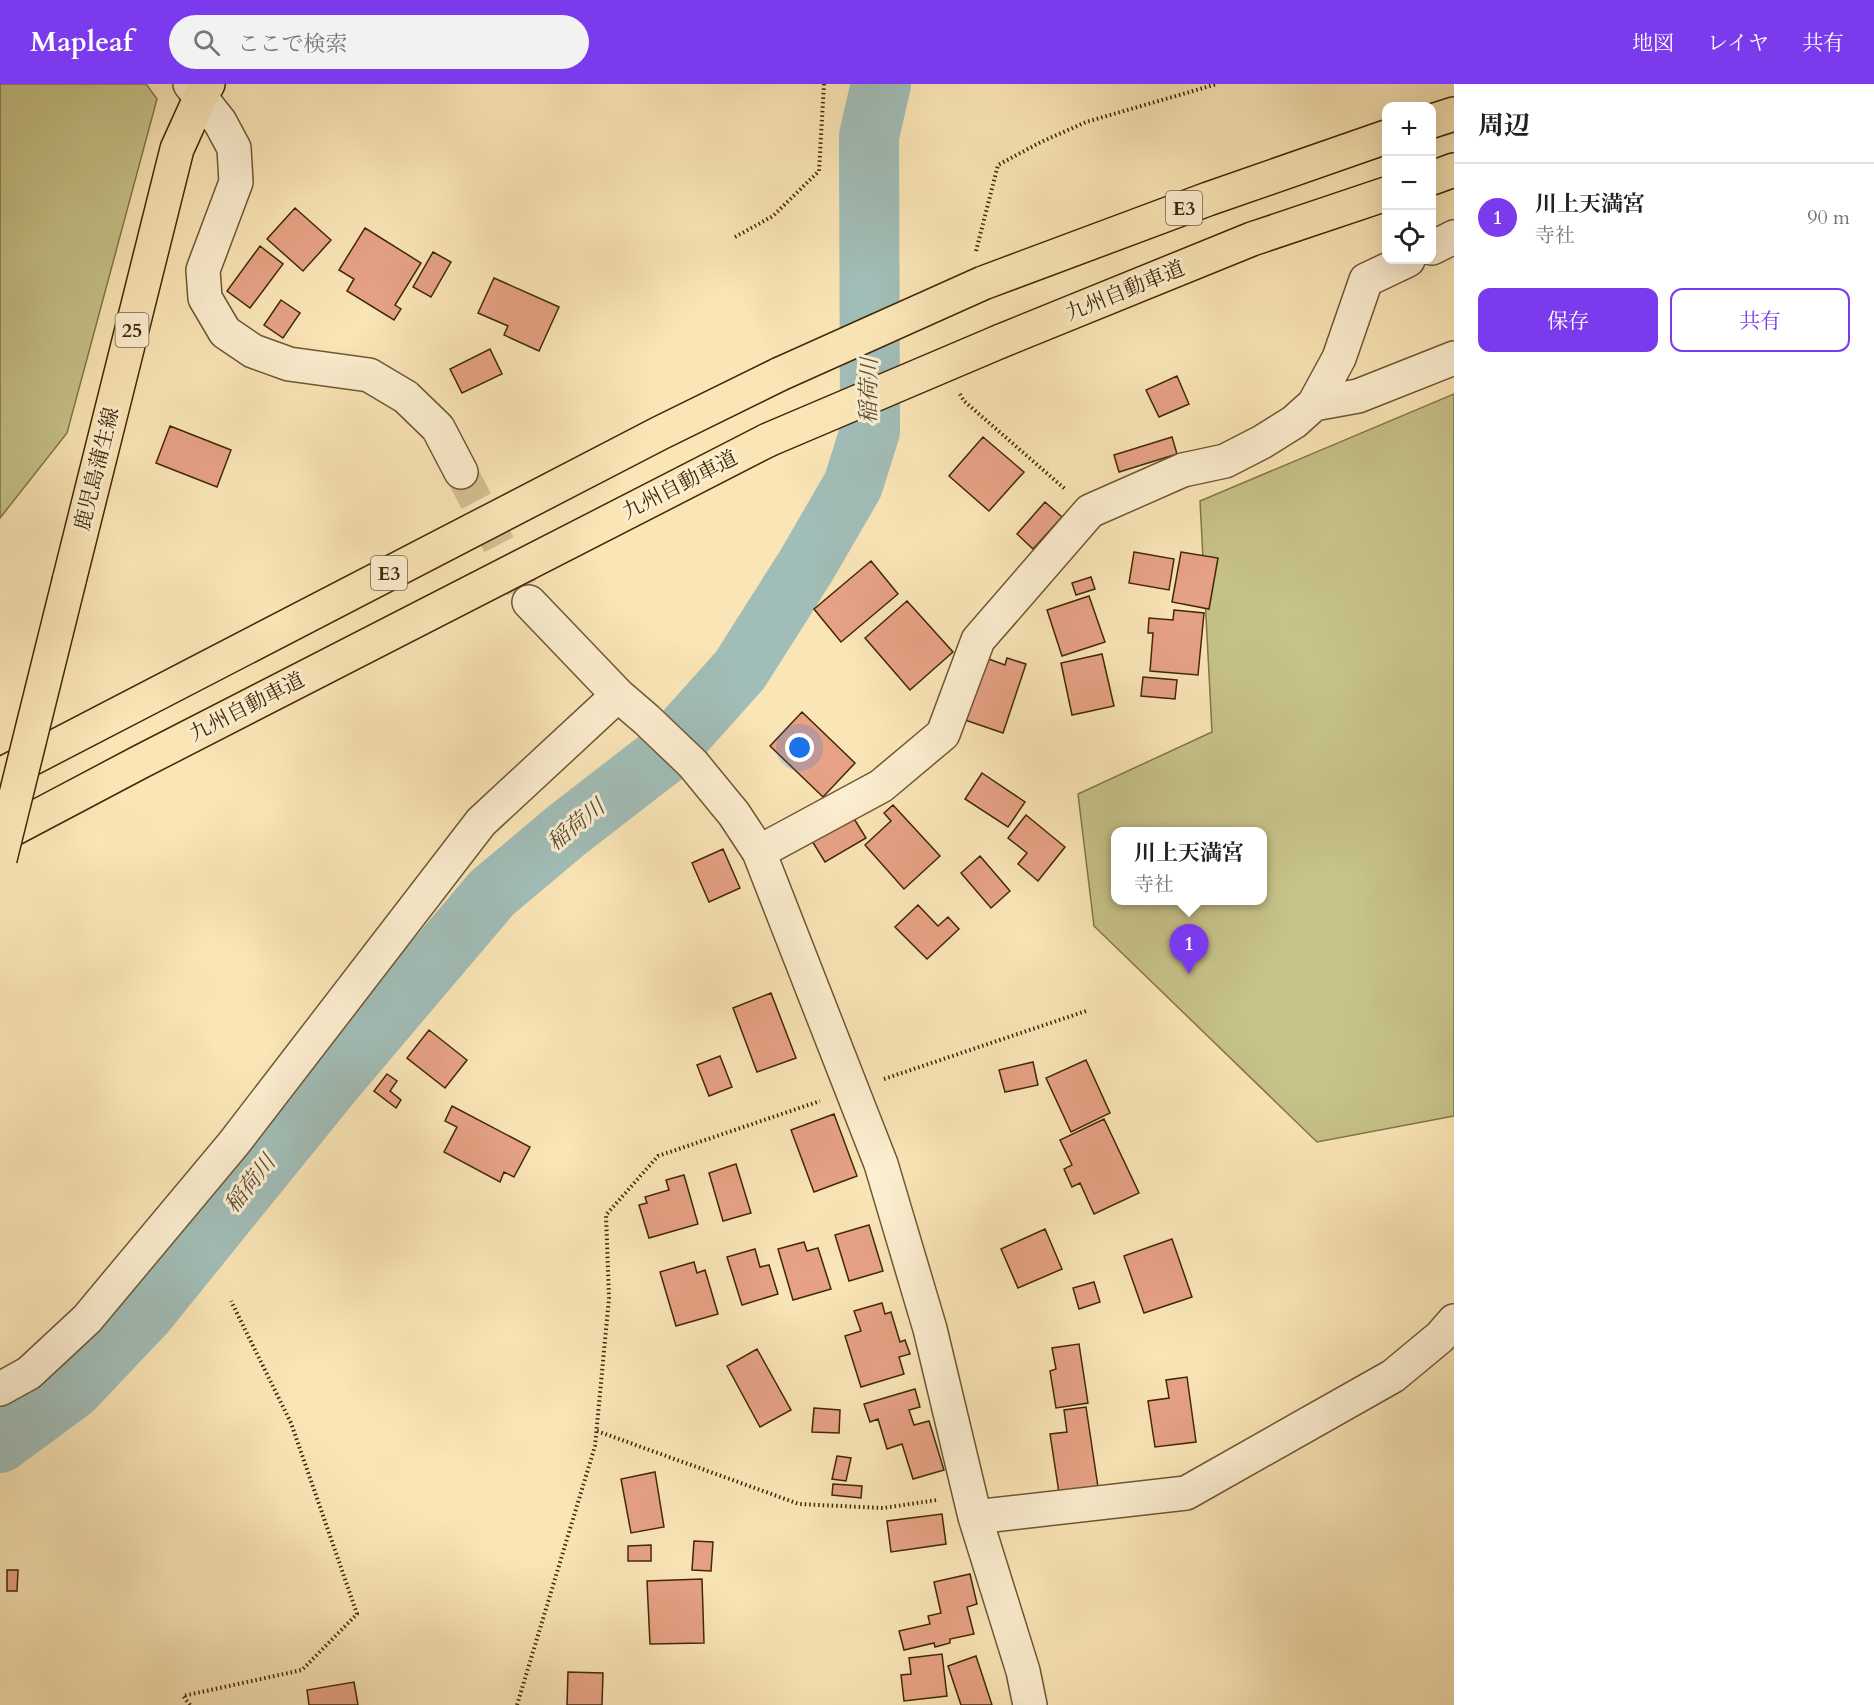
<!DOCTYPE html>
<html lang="ja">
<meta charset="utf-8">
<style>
body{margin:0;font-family:Cardo,"Noto Serif JP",serif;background:#f2f2f2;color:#222}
.controls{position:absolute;right:18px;top:18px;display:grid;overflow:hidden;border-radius:12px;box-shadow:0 6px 24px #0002}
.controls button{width:54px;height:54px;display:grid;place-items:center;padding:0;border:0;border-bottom:2px solid #e0e0e0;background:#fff;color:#222;font:30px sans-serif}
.you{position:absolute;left:800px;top:664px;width:21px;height:21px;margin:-15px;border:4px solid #fff;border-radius:50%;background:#1a73e8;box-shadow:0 0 0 9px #1a73e833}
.badge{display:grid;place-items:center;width:39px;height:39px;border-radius:50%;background:#7c3aed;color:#fff;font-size:20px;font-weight:700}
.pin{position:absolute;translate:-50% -50px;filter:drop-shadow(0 2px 3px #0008)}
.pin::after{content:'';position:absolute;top:32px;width:21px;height:18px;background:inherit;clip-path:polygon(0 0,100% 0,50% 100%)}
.popup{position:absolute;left:1111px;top:743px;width:156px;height:78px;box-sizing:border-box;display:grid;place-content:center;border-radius:12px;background:#fff;filter:drop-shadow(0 2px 4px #0005);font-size:20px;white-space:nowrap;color:#767676}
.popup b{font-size:22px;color:#222}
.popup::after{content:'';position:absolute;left:50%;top:100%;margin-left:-12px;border:12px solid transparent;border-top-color:#fff}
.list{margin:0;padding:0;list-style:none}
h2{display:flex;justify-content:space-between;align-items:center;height:78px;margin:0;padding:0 24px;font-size:26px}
h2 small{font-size:20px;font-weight:400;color:#767676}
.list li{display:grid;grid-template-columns:39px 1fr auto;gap:18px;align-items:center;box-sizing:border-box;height:108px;padding:0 24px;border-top:2px solid #e0e0e0}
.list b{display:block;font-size:22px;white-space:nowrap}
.list p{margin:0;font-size:20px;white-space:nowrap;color:#767676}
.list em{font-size:20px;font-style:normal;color:#767676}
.actions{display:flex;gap:12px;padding:18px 24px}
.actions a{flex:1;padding:14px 0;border:2px solid #7c3aed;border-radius:12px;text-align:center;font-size:21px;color:#7c3aed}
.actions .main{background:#7c3aed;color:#fff}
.icon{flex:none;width:33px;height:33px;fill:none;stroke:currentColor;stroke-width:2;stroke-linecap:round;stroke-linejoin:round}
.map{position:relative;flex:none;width:1454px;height:1621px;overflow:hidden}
header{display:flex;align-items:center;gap:36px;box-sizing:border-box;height:84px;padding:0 30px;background:#7c3aed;color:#fff}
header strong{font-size:28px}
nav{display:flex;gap:33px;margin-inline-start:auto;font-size:21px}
.search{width:420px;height:54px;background:#f2f2f2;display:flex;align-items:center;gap:15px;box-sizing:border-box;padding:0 21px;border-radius:33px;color:#767676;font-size:22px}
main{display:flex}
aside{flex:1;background:#fff}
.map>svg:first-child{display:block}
.green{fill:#c6c288;stroke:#837547;stroke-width:1.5;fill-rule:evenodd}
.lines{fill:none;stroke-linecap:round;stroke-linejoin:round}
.river{stroke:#a1bdb7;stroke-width:60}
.building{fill:#e7a285;stroke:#402806;stroke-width:1.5}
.minor-tunnel{stroke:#d5bf93;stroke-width:33;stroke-dasharray:33 16;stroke-linecap:butt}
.minor-casing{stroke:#6e5732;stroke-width:36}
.major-casing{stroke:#402806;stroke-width:36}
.highway-casing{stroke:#402806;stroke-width:36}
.path{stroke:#402806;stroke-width:4;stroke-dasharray:1.5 3;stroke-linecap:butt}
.minor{stroke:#fceed0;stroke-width:33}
.major{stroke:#fae5b6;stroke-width:33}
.highway{stroke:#fae5b6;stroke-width:33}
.major-bridge-casing{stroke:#402806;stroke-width:36;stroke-linecap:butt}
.highway-bridge-casing{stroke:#402806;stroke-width:36;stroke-linecap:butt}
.major-bridge{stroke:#fae5b6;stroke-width:33}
.highway-bridge{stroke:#fae5b6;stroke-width:33}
.labels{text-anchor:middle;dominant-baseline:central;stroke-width:6;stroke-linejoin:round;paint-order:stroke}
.shield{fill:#fceed0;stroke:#786343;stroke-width:1.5}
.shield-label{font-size:20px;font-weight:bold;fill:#402806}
.street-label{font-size:21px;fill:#402806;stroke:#fceed0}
.water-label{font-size:22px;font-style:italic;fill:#584d32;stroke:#fceed0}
</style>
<header>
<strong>Mapleaf</strong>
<div class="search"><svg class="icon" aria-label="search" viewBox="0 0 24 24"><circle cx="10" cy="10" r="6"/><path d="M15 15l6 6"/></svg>ここで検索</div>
<nav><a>地図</a><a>レイヤ</a><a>共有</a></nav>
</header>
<main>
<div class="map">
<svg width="1454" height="1621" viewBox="0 0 1454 1621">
<rect width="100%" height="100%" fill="#fae5b6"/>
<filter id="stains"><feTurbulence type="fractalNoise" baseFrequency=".00333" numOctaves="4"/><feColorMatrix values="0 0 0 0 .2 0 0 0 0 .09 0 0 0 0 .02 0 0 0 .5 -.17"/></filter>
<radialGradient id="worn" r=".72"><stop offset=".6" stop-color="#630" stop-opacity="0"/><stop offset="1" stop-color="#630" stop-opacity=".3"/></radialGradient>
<path class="green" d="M 0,0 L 146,0 L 157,15 L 67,349 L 0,434 Z
M 1454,310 L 1454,1032 L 1317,1058 L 1094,842 L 1078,710 L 1212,648 L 1200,417 ZM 1116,748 L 1262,748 L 1262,816 L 1116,816 Z"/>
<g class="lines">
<path class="river" d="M 0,1359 L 73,1305 L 144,1230 L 331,999 L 492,809 L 567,746 L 664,671 L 740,586 L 806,482 L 853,401 L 870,347 L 869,52 L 881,0"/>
</g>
<path class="building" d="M 295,124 L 331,156 L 303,187 L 267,155 Z
M 365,144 L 421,179 L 395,221 L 401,225 L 394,236 L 347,207 L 354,195 L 339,186 Z
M 260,162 L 283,180 L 250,224 L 227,207 Z
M 433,168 L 451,178 L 431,213 L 413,203 Z
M 494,194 L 559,223 L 539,267 L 504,251 L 508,242 L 478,229 Z
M 281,216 L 300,229 L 283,254 L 264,241 Z
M 490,265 L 502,290 L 462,309 L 450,285 Z
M 1177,292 L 1189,320 L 1159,333 L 1146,306 Z
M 170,342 L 231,366 L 217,403 L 156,379 Z
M 983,353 L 1024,388 L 989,427 L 949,392 Z
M 1172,353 L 1177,370 L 1119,388 L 1114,371 Z
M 1045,418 L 1062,433 L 1033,465 L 1017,450 Z
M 1134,468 L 1174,475 L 1169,506 L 1129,499 Z
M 1181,468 L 1218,474 L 1209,525 L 1172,518 Z
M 871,477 L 898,510 L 841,558 L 814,525 Z
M 1091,493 L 1095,505 L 1076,511 L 1072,499 Z
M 1089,512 L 1105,558 L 1062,572 L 1047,526 Z
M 907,517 L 953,568 L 910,606 L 865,554 Z
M 1174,526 L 1204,529 L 1198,591 L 1150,587 L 1153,549 L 1148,549 L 1149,534 L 1173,536 Z
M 1102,570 L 1114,622 L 1072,631 L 1061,579 Z
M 986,574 L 1005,581 L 1007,574 L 1026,580 L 1003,649 L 965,636 Z
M 1143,593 L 1177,596 L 1175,615 L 1141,612 Z
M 802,628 L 855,679 L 823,713 L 770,662 Z
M 982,689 L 1025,718 L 1008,743 L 965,715 Z
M 893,721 L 940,772 L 904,805 L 865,761 L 891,737 L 884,729 Z
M 1026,731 L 1065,763 L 1038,797 L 1018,780 L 1027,769 L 1008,754 Z
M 853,733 L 866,754 L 825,778 L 812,757 Z
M 723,765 L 740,804 L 709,818 L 692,779 Z
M 980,772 L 1010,807 L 991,824 L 961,789 Z
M 918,821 L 938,842 L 948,833 L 959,845 L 927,875 L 895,843 Z
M 771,909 L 796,974 L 757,988 L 733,924 Z
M 429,946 L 467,976 L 445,1004 L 407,974 Z
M 720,972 L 732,1003 L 709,1012 L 697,981 Z
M 1086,976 L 1110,1029 L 1071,1048 L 1046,994 Z
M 1033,978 L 1038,1001 L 1005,1008 L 999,986 Z
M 387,990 L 397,997 L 390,1007 L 401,1016 L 396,1024 L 374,1007 Z
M 452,1022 L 530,1063 L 514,1093 L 504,1088 L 500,1098 L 444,1068 L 457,1043 L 445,1037 Z
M 834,1030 L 857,1092 L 814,1108 L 791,1046 Z
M 1104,1035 L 1139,1109 L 1094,1130 L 1080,1099 L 1072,1103 L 1064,1085 L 1072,1081 L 1060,1056 Z
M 736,1080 L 751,1129 L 723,1137 L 709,1089 Z
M 684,1091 L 698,1140 L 649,1154 L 639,1121 L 647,1119 L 645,1113 L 669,1106 L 666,1096 Z
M 869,1141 L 883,1187 L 849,1197 L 835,1151 Z
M 1045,1145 L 1062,1185 L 1018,1204 L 1001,1165 Z
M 1172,1155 L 1192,1213 L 1144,1229 L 1124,1172 Z
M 804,1158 L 807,1167 L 818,1164 L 831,1205 L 793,1216 L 778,1165 Z
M 755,1165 L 760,1183 L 769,1181 L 778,1210 L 742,1221 L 727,1173 Z
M 694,1178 L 697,1189 L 705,1186 L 718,1230 L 676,1242 L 660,1188 Z
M 1094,1198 L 1100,1218 L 1079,1225 L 1073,1204 Z
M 882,1219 L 885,1230 L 891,1228 L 900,1258 L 905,1256 L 910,1270 L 899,1273 L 904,1290 L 861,1303 L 845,1252 L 861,1247 L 854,1227 Z
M 1079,1260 L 1088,1319 L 1056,1324 L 1050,1287 L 1056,1285 L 1052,1264 Z
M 757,1265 L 791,1326 L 760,1343 L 727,1282 Z
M 1187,1293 L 1196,1358 L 1155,1363 L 1148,1317 L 1169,1314 L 1166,1296 Z
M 915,1305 L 920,1323 L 909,1326 L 914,1341 L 929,1337 L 944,1386 L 913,1395 L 902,1360 L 887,1365 L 878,1335 L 870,1338 L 864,1320 Z
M 1086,1323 L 1098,1403 L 1059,1409 L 1050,1350 L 1067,1348 L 1064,1326 Z
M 814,1324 L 840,1326 L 839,1349 L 812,1348 Z
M 837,1372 L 851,1374 L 846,1397 L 832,1395 Z
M 655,1388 L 664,1443 L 631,1449 L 621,1395 Z
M 833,1400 L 862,1402 L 861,1414 L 832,1411 Z
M 942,1430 L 946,1460 L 891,1468 L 887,1437 Z
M 694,1457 L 713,1458 L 711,1487 L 692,1486 Z
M 651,1461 L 651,1477 L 628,1477 L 628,1462 Z
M 7,1486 L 18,1486 L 17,1507 L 7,1507 Z
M 970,1490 L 977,1520 L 967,1523 L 974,1550 L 950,1555 L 950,1559 L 935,1563 L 934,1559 L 904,1566 L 899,1547 L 930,1540 L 928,1532 L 941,1529 L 934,1498 Z
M 702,1495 L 704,1559 L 650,1560 L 647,1497 Z
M 942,1570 L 947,1612 L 904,1617 L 901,1591 L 911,1590 L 909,1574 Z
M 976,1572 L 992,1621 L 961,1621 L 948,1582 Z
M 568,1588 L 603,1589 L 602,1621 L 567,1621 Z
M 354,1598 L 358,1621 L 309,1621 L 307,1606 Z"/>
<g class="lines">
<path class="minor-tunnel" d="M 461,388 L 529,518"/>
<defs>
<path id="minor" d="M 190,0 L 220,38 L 234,64 L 236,98 L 203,186 L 205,214 L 225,248 L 253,267 L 289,280 L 369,291 L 406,313 L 438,344 L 461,388
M 1432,164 L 1454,153
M 1314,320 L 1358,312 L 1454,274
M 529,518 L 618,611 L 647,636 L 693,680 L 734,730 L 759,768 L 881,1080 L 930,1245 L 975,1433 L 1023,1587 L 1030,1621
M 759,768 L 881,702 L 943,650 L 978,556 L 1090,427 L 1183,386 L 1225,377 L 1262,358 L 1294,338 L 1314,320 L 1339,274 L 1366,196 L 1408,176
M 0,1305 L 29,1289 L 87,1235 L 234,1059 L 481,738 L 618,611
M 975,1433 L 1186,1409 L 1393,1292 L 1440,1253 L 1454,1237"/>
<path id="major" d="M 69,497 L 177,65 L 201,12 L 208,0"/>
<path id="highway" d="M 1432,37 L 1454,30
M 1432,94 L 1454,86
M 983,199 L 1208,115 L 1386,53
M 1001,257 L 1252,155 L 1386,110
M 0,691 L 660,349 L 780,290
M 0,752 L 140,678 L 768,356"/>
</defs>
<use href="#minor" class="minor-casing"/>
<use href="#major" class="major-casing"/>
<use href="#highway" class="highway-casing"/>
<path class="path" d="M 735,153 L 773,132 L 819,87 L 824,0
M 976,167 L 998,81 L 1041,58 L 1086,38 L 1217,0
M 960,310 L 964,317 L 1065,405
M 884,995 L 1086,927
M 597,1347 L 799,1420 L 883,1424 L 937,1416
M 190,1621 L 183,1612 L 302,1586 L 357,1530 L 291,1339 L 231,1217
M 517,1621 L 595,1362 L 609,1214 L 606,1131 L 658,1072 L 820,1017"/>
<use href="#minor" class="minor"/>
<use href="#major" class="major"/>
<use href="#highway" class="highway"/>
<defs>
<path id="major-bridge" d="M 0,775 L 69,497"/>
<path id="highway-bridge" d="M 780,290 L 983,199
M 768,356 L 1001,257"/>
</defs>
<use href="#major-bridge" class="major-bridge-casing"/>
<use href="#highway-bridge" class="highway-bridge-casing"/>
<use href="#major-bridge" class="major-bridge"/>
<use href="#highway-bridge" class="highway-bridge"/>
</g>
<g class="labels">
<g class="shield">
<rect x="1166" y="107" width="36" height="34" rx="4.5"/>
<rect x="115.5" y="229" width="33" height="34" rx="4.5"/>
<rect x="371" y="472" width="36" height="34" rx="4.5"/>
</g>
<g class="shield-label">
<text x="1184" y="124">E3</text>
<text x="132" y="246">25</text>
<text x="389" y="489">E3</text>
</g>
<g class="street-label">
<text transform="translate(1125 207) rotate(-22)">九州自動車道</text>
<text transform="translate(97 385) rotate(-76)">鹿児島蒲生線</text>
<text transform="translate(680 401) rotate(-27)">九州自動車道</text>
<text transform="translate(247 623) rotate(-27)">九州自動車道</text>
</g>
<g class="water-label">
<text transform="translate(869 307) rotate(-89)">稲荷川</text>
<text transform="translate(576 741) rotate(-39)">稲荷川</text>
<text transform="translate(250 1100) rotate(-51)">稲荷川</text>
</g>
</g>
<rect width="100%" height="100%" filter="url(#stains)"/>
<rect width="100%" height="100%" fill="url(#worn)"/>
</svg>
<div class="controls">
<button>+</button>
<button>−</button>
<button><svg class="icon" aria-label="locate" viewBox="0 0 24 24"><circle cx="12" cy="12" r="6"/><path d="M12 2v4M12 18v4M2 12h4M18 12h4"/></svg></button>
</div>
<div class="you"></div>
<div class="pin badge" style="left:1189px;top:890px">1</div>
<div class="popup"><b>川上天満宮</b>寺社</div>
</div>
<aside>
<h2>周辺<small></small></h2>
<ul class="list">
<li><span class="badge">1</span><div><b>川上天満宮</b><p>寺社</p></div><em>90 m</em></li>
</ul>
<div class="actions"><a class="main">保存</a><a>共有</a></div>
</aside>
</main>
